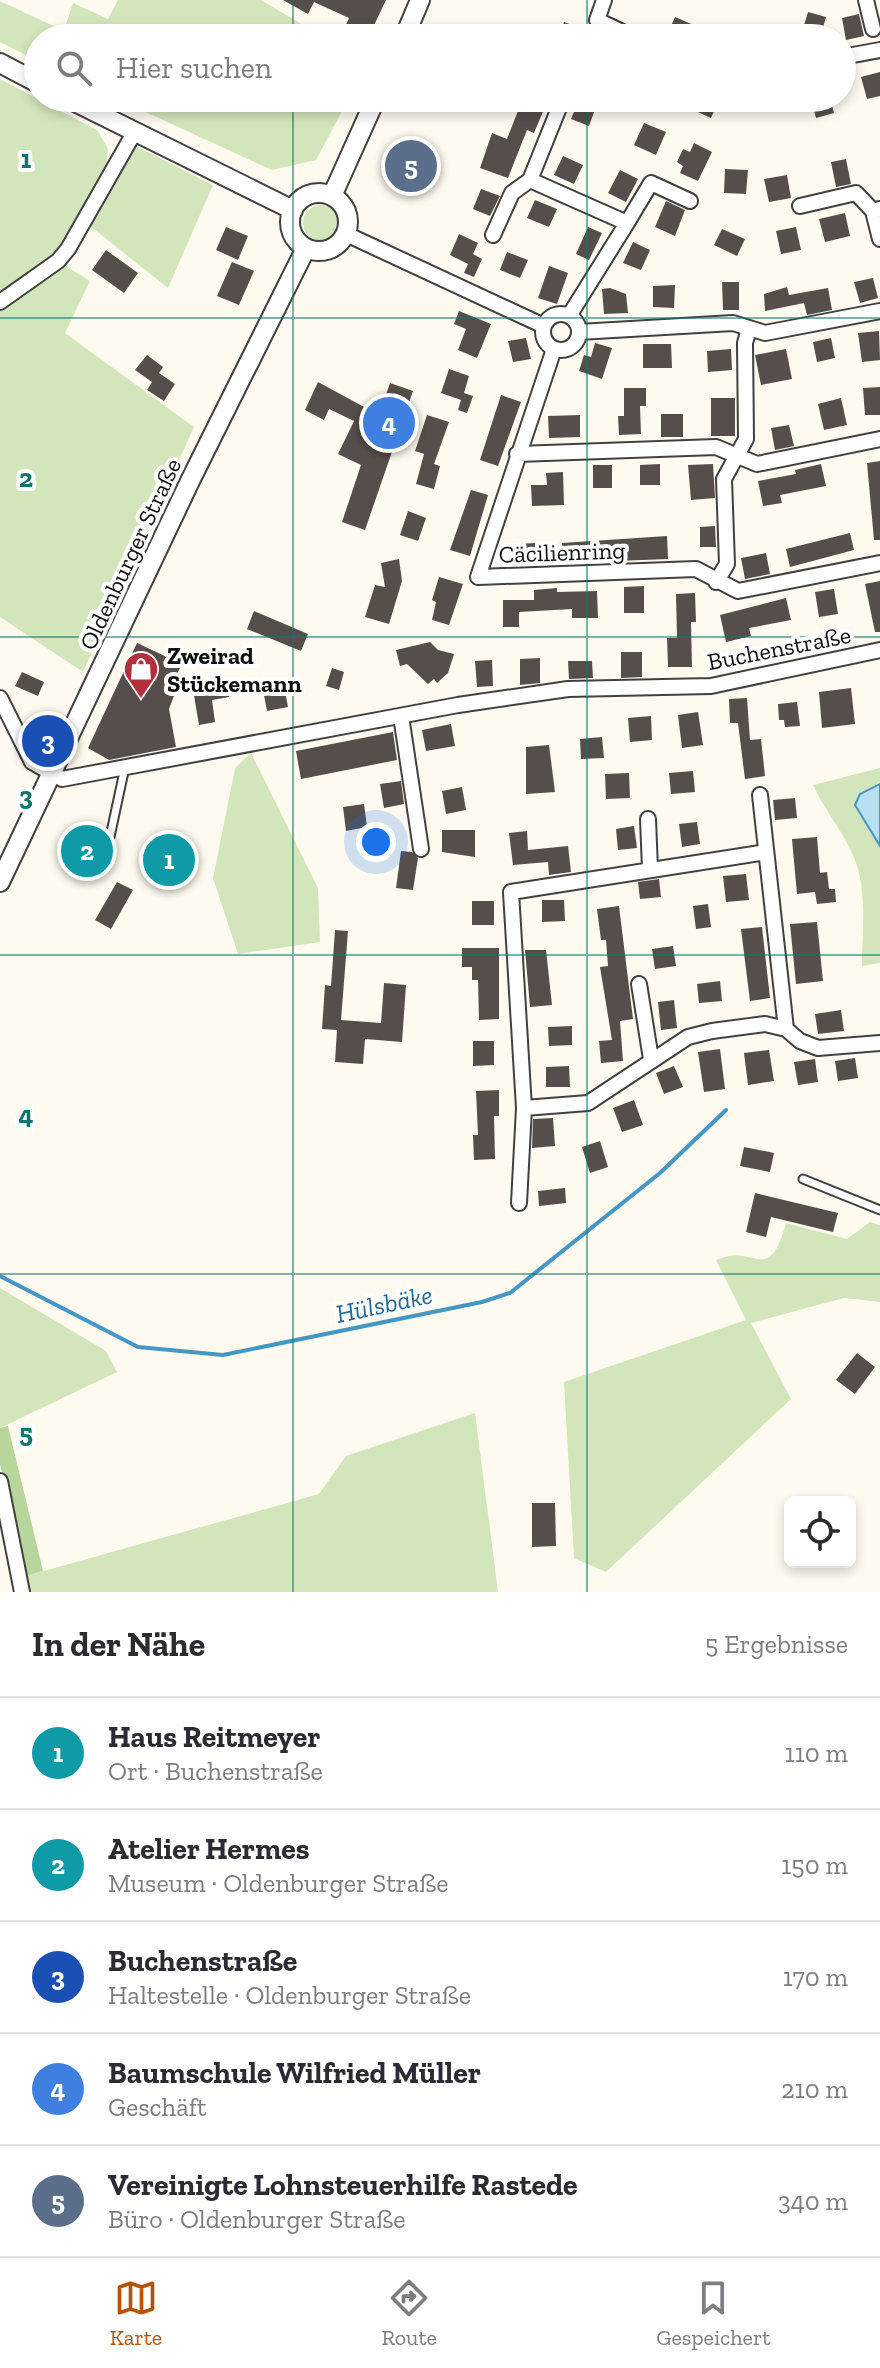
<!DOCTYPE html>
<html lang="de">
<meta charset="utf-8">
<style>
body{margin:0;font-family:"Zilla Slab",serif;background:#f7f7f7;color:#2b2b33}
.controls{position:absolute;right:24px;bottom:24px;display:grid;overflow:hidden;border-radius:12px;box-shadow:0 4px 12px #0003}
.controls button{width:72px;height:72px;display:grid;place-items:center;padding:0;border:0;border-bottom:2px solid #e1e1e2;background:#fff;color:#2b2b33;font:40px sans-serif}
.you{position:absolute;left:376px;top:842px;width:28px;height:28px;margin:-20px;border:6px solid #fff;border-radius:50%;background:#1a73e8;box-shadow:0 0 0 12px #1a73e833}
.badge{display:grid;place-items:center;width:52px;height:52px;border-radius:50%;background:#b45309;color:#fff;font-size:26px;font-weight:700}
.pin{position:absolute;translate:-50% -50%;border:4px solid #fff;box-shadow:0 2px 8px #0006}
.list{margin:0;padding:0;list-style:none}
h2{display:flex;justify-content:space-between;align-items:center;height:104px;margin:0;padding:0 32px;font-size:34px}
h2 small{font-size:26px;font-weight:400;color:#7c7c81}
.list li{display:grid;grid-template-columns:52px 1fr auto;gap:24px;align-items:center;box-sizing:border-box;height:112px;padding:0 32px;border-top:2px solid #e1e1e2}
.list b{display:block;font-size:30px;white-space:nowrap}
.list p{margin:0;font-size:26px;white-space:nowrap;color:#7c7c81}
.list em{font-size:26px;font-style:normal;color:#7c7c81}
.icon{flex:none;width:44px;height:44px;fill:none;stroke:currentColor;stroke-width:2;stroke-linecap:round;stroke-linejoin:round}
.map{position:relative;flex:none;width:880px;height:1592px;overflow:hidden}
.search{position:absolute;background:#fff;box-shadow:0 4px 12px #0003;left:24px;right:24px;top:24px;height:88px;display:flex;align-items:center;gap:20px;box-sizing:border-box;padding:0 28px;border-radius:44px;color:#7c7c81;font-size:30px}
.sheet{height:664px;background:#fff}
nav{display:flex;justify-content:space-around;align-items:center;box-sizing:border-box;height:112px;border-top:2px solid #e1e1e2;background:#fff;font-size:22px;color:#7c7c81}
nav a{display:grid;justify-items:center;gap:4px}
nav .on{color:#b45309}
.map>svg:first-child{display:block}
.green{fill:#d3e6bb}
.forest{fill:#b8d69c}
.water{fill:#b8dff2;stroke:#4496c4;stroke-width:2}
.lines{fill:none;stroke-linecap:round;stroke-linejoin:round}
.stream{stroke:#4496c4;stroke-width:4}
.building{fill:#564e4b}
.service-casing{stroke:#414141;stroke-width:11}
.minor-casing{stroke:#414141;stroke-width:18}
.tertiary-casing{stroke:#414141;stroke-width:22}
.service{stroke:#fff;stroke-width:7}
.minor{stroke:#fff;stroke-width:14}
.tertiary{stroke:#fff;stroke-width:18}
.grid{fill:none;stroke:#0f766e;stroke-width:2;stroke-opacity:0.55}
.labels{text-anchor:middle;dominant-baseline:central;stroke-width:8;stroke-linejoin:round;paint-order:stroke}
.street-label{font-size:24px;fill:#0e0e0e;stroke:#fff}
.poi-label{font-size:24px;font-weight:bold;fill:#0e0e0e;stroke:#fff;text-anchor:start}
.water-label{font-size:26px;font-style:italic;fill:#206897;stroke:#fff}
.grid-label{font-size:26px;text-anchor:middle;font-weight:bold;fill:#0f766e;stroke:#fff;stroke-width:8;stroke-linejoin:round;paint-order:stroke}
</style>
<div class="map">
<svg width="880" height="1592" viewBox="0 0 880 1592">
<rect width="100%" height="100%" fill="#fefaf0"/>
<path class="green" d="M 118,0 L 261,0 L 325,38 L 38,38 L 38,61 L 0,42 L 0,1 L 64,31 L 73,3 L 108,19 Z
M 0,79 L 97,130 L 108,149 L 106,168 L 56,254 L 0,292 Z
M 115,98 L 349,98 L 316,160 L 272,170 Z
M 136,146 L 213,185 L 168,288 L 90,226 Z
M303 223a18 18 0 1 1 36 0a18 18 0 1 1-36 0Z
M 58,261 L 90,281 L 65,333 L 194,427 L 83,672 L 0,617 L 0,302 Z
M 251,753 L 318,888 L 320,942 L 238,954 L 213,878 L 235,768 Z
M 880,768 L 880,784 L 873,787 L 858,812 L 880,846 L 880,963 L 862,966 C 862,929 868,889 853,855 C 842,830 824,809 813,785 Z
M 870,1222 L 880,1225 L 880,1302 L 844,1298 L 751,1323 L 791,1399 L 606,1572 L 574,1558 L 564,1382 L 746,1320 L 716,1260 C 755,1242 768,1288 786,1223 L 847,1239 Z
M 0,1288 L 106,1351 L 117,1372 L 0,1428 Z
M 475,1413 L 498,1592 L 29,1592 L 26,1576 L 319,1494 L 346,1456 Z"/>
<path class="forest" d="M 8,1426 L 43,1571 L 26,1576 L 0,1464 L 0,1428 Z"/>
<path class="water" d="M 880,784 L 880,846 L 855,805 L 860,794 Z"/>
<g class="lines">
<path class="stream" d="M 0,1276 L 138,1347 L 223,1355 L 482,1302 L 510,1293 L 660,1173 L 726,1110"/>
</g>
<path class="building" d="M 283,0 L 386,0 L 368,38 L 340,38 L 349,18 L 314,2 L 308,14 Z
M 808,12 L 826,17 L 820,38 L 801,35 Z
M 859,14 L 864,36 L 846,40 L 842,18 Z
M 675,17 L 696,26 L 691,38 L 667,35 Z
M 564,22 L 602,37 L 602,38 L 559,38 Z
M 880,72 L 880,96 L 867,99 L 861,77 Z
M 523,98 L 545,107 L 534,133 L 527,130 L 508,178 L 480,168 L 492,133 L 507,139 Z
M 580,98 L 597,104 L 589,126 L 571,119 Z
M 694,98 L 720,98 L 711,118 L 689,108 Z
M 811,98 L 830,98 L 834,113 L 816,118 Z
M 644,123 L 666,132 L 656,155 L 634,145 Z
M 392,143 L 439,172 L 430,189 L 382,162 Z
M 694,143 L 712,152 L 698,181 L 680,173 L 683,166 L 677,162 L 683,149 L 690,152 Z
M 563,156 L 583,165 L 574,184 L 554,175 Z
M 846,159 L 851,184 L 836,187 L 831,162 Z
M 725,169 L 748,170 L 746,194 L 724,193 Z
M 620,170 L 638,179 L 626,202 L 608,193 Z
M 787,175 L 791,198 L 769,202 L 764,179 Z
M 481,189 L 500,196 L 490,216 L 473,209 Z
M 535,200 L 557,209 L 549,227 L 527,218 Z
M 666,201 L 685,210 L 675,236 L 655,227 Z
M 845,213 L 850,236 L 825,242 L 819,219 Z
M 226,227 L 248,236 L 238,260 L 216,250 Z
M 588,227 L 602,233 L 589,260 L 576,254 Z
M 796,227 L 801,250 L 781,254 L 776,231 Z
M 722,229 L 745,239 L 737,256 L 714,245 Z
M 459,234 L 478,243 L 473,254 L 482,259 L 474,277 L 464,273 L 468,264 L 450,255 Z
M 633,242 L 650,250 L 641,270 L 623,263 Z
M 106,250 L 138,273 L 124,293 L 92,270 Z
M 507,252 L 528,260 L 520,278 L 500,270 Z
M 232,262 L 254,271 L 239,305 L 217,296 Z
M 549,266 L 568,273 L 557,304 L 538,298 Z
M 873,278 L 878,298 L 860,303 L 854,282 Z
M 722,282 L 739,282 L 739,310 L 723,310 Z
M 675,285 L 674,308 L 653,307 L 653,286 Z
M 787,287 L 789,295 L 828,288 L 832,310 L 807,315 L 804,303 L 765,311 L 764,294 Z
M 610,288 L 626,294 L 628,313 L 604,314 L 602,289 Z
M 459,311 L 491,324 L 477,358 L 458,350 L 466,329 L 454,324 Z
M 879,331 L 880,360 L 862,362 L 858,333 Z
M 526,338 L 531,359 L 513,362 L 508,341 Z
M 831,338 L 835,358 L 817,362 L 813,342 Z
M 595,343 L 612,348 L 602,379 L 579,371 L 584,355 L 591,357 Z
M 643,344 L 671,344 L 672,368 L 643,368 Z
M 731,349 L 732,370 L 708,372 L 707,351 Z
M 786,349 L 792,379 L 761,385 L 755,355 Z
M 147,355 L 163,367 L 159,373 L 175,384 L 164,401 L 147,390 L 152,382 L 135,370 Z
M 449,369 L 469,376 L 464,393 L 473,396 L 467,413 L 458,410 L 461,400 L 441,393 Z
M 318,382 L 379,415 L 390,383 L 413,391 L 365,530 L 342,522 L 361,465 L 338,454 L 354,421 L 329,409 L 324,420 L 305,410 Z
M 880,387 L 880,415 L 865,415 L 863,388 Z
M 624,388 L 646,388 L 646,406 L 640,406 L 641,434 L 619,435 L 618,416 L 624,416 Z
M 501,395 L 521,402 L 498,466 L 480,460 Z
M 711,398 L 735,398 L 735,436 L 711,436 Z
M 841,398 L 847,425 L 824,430 L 818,404 Z
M 661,414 L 683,414 L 683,437 L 661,437 Z
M 427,415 L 449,422 L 434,464 L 440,466 L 434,489 L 416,484 L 424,454 L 415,451 Z
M 580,415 L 580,437 L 549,438 L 548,416 Z
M 789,425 L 794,446 L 775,450 L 771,428 Z
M 880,461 L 880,540 L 874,540 L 867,463 Z
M 660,464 L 660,485 L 640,485 L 640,465 Z
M 713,464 L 715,498 L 691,500 L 688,465 Z
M 821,464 L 826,486 L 780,495 L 782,503 L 763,506 L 758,481 L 796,474 L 795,470 Z
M 593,465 L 612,465 L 612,488 L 593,488 Z
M 563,472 L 564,505 L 532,506 L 531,485 L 547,485 L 546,473 Z
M 471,490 L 488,495 L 470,556 L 450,550 Z
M 408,511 L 426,518 L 418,541 L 400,535 Z
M 715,526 L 716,547 L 700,547 L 700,527 Z
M 850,533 L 854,550 L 790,567 L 786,549 Z
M 667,536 L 668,559 L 563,563 L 562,543 Z
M 537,543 L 538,563 L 514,563 L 514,544 Z
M 766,553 L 770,574 L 745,579 L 741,558 Z
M 399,559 L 402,581 L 389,624 L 365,617 L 375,585 L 385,587 L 381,563 Z
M 439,577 L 463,584 L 449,625 L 432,620 L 436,602 L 432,600 Z
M 880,581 L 880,632 L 875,632 L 865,584 Z
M 644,586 L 644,613 L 624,613 L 624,587 Z
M 557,588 L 557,592 L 597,591 L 598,618 L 572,618 L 572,609 L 519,612 L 519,627 L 503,627 L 503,600 L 534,600 L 534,590 Z
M 834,589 L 838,614 L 819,617 L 815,592 Z
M 695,593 L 696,622 L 691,622 L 692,667 L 668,667 L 667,638 L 677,638 L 676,594 Z
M 786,598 L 791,620 L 749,628 L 751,636 L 726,642 L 720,615 Z
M 254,611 L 308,634 L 301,651 L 247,629 Z
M 430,642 L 438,650 L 454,654 L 448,673 L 437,683 L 434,679 L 428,684 L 407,664 L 400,666 L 396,650 Z
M 137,643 L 182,664 L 167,694 L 175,693 L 169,709 L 176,747 L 109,760 L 88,748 Z
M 621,652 L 642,652 L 642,677 L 621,678 Z
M 540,658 L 540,683 L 520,685 L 520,659 Z
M 492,660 L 493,686 L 477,687 L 475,661 Z
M 568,661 L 592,661 L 593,678 L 569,679 Z
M 332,668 L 344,672 L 339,690 L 326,686 Z
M 22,672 L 44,682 L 38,696 L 15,686 Z
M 228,685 L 229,697 L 212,700 L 215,722 L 199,725 L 193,690 Z
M 284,686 L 288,707 L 267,711 L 263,690 Z
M 851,688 L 855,724 L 822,728 L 819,692 Z
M 747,698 L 750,740 L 761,739 L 765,776 L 745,779 L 738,723 L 730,723 L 729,699 Z
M 797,702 L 800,726 L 785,727 L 784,720 L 779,720 L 778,704 Z
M 698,712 L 703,745 L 682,748 L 678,715 Z
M 651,716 L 652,740 L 630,742 L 628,718 Z
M 451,724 L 455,746 L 426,751 L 422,730 Z
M 393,732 L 397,760 L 301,779 L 296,751 Z
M 602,737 L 604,758 L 581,759 L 580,739 Z
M 549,745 L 555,792 L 526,794 L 526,747 Z
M 693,771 L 695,792 L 671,794 L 669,773 Z
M 629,773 L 630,798 L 606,799 L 605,774 Z
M 401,781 L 404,804 L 384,808 L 380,784 Z
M 462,787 L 466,810 L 446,814 L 442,791 Z
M 795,798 L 797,818 L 775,820 L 773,800 Z
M 364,804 L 367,827 L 346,831 L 343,807 Z
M 697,822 L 700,844 L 682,847 L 679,824 Z
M 79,824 L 102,834 L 91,859 L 69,850 Z
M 634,826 L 637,848 L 618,850 L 616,829 Z
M 442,830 L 475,830 L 475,857 L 442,852 Z
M 527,831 L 528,850 L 568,846 L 571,872 L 549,875 L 548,862 L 513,865 L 509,833 Z
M 166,837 L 190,849 L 172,883 L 148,871 Z
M 817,837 L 820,873 L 827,872 L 829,889 L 835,889 L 836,902 L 817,904 L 815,892 L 797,894 L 792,839 Z
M 401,851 L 412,852 L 418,858 L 413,890 L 396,888 Z
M 746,874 L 749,900 L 726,902 L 723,876 Z
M 659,879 L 661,897 L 640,899 L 638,882 Z
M 117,882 L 133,890 L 111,929 L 95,920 Z
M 542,900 L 564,900 L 565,921 L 542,922 Z
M 472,901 L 494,901 L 494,925 L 472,925 Z
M 708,904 L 711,927 L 696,929 L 693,906 Z
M 619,906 L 633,1019 L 620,1021 L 623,1061 L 601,1063 L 599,1041 L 612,1040 L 600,967 L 608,966 L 606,940 L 601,940 L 597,909 Z
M 817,922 L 823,981 L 796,984 L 790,924 Z
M 762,927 L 770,998 L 750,1001 L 741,929 Z
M 335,930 L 348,931 L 341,1020 L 381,1023 L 384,983 L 406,985 L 402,1042 L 365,1039 L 363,1064 L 335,1062 L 337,1030 L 322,1029 L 325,985 L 331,986 Z
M 673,946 L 676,966 L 655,969 L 652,949 Z
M 462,948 L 499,948 L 499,1019 L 479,1020 L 478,980 L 472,980 L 472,967 L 462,967 Z
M 525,950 L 546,950 L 552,1005 L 530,1007 Z
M 720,981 L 722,1001 L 699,1003 L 697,984 Z
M 674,1000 L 677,1028 L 661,1030 L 658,1002 Z
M 841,1010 L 844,1031 L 818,1034 L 815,1014 Z
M 572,1026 L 572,1045 L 549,1046 L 548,1027 Z
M 473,1041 L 494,1041 L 494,1065 L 473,1066 Z
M 720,1049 L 725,1089 L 704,1092 L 698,1052 Z
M 769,1050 L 774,1081 L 748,1085 L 744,1053 Z
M 855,1058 L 858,1078 L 838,1081 L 835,1061 Z
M 815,1059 L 818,1082 L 798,1085 L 794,1062 Z
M 569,1066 L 570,1087 L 546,1087 L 546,1067 Z
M 674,1066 L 683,1087 L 664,1094 L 656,1073 Z
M 499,1090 L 499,1116 L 494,1116 L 495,1159 L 474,1160 L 473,1135 L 478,1135 L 476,1091 Z
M 634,1100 L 643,1125 L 622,1132 L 613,1108 Z
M 553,1118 L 555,1146 L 532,1148 L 533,1119 Z
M 600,1141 L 608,1167 L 590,1173 L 582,1147 Z
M 744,1147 L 774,1153 L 770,1172 L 740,1166 Z
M 565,1188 L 566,1203 L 539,1206 L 538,1191 Z
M 755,1193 L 838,1213 L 833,1232 L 771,1217 L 766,1237 L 746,1232 Z
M 857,1353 L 875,1367 L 855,1394 L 836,1380 Z
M 532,1503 L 555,1503 L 556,1546 L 532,1547 Z"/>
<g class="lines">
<defs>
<path id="service" d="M 108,846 L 125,767
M 803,1179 L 880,1210"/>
<path id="minor" d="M 604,0 L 597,20 L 635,38
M 866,0 L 873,29
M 764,38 L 765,35 L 773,38
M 842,57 L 880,50
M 530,180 L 563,98
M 800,206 L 856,193 L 873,211
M 880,209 L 873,211 L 880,239
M 627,223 L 651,183 L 690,201
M 346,234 L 544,326
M 493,235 L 512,193 L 530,180 L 627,223 L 569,316
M 0,302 L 58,261 L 68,249 L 134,133
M543 332a18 18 0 1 1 36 0a18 18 0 1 1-36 0Z
M 579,332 L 733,323 L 765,333 L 880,311
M 554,349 L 478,577 L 696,569 L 738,591 L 880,563
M 517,454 L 716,447 L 757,464 L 880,439
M 716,582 L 727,564 L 724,479 L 746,439 L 745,343 L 749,328
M 0,698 L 32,762 L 62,779 L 458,705 L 568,689 L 711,686 L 880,650
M 401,716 L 421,849
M 760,795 L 786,1029
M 648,819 L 650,869
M 766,852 L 511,892 L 524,1108 L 588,1103 L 688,1037 L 712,1031 L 765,1024 L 786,1029 L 800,1041 L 818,1048 L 880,1043
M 639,984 L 651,1059
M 519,1203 L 524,1108
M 0,1481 L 22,1592"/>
<path id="tertiary" d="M 404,38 L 420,0
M 0,63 L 38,83
M 67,98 L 293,210
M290 222a29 29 0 1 1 58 0a29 29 0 1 1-58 0Z
M 332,196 L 376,98
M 0,882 L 190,481 L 306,248"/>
</defs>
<use href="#service" class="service-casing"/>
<use href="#minor" class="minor-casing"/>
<use href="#tertiary" class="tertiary-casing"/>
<use href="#service" class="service"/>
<use href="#minor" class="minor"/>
<use href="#tertiary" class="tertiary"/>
</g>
<path class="grid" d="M 293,0 L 293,38M 587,0 L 587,38M 293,98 L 293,1592M 587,98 L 587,1592M 0,318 L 880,318M 0,637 L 880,637M 0,955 L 880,955M 0,1274 L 880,1274"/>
<defs>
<symbol id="shop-pin" viewBox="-11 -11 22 30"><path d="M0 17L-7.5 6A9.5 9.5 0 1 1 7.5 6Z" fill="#b42f3c" stroke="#fff"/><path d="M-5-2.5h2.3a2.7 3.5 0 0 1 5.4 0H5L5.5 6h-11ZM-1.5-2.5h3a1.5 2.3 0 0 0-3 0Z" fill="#fff"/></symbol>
</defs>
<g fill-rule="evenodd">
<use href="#shop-pin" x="121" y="649" width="40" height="54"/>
</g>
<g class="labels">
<g class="street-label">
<text transform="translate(562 552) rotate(-2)">Cäcilienring</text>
<text transform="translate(130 554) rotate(-65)">Oldenburger Straße</text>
<text transform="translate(779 648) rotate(-11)">Buchenstraße</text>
</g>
<g class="poi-label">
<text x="167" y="655">Zweirad<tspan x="167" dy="28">Stückemann</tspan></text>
</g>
<g class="water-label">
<text transform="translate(384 1304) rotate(-12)">Hülsbäke</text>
</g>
</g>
<g class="grid-label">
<text x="26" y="168">1</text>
<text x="26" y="487">2</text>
<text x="26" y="805">3</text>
<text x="26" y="1124">4</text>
<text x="26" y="1442">5</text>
</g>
</svg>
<div class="controls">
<button><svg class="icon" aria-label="locate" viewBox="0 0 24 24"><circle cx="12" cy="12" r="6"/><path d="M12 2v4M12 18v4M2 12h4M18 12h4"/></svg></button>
</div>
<div class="you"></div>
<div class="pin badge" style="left:169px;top:860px;background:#0f9aa8">1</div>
<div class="pin badge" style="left:87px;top:851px;background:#0f9aa8">2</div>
<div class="pin badge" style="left:48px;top:741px;background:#1a4fb4">3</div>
<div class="pin badge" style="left:389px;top:423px;background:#3f7fe0">4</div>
<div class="pin badge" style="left:411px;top:166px;background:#5c6f8a">5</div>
<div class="search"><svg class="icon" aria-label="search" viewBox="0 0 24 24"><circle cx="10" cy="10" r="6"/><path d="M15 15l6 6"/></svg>Hier suchen</div>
</div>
<section class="sheet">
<h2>In der Nähe<small>5 Ergebnisse</small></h2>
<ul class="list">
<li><span class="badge" style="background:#0f9aa8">1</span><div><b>Haus Reitmeyer</b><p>Ort · Buchenstraße</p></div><em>110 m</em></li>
<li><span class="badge" style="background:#0f9aa8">2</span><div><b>Atelier Hermes</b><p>Museum · Oldenburger Straße</p></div><em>150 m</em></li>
<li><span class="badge" style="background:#1a4fb4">3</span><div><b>Buchenstraße</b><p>Haltestelle · Oldenburger Straße</p></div><em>170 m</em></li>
<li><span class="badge" style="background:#3f7fe0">4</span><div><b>Baumschule Wilfried Müller</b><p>Geschäft</p></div><em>210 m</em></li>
<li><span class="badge" style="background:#5c6f8a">5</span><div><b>Vereinigte Lohnsteuerhilfe Rastede</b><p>Büro · Oldenburger Straße</p></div><em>340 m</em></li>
</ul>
</section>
<nav>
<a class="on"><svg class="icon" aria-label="map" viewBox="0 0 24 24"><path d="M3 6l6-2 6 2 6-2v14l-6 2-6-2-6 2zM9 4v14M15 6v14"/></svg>Karte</a>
<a><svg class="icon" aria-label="directions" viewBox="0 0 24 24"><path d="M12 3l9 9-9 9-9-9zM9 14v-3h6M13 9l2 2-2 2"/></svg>Route</a>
<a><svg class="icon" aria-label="saved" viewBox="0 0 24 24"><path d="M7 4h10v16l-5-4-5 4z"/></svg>Gespeichert</a>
</nav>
